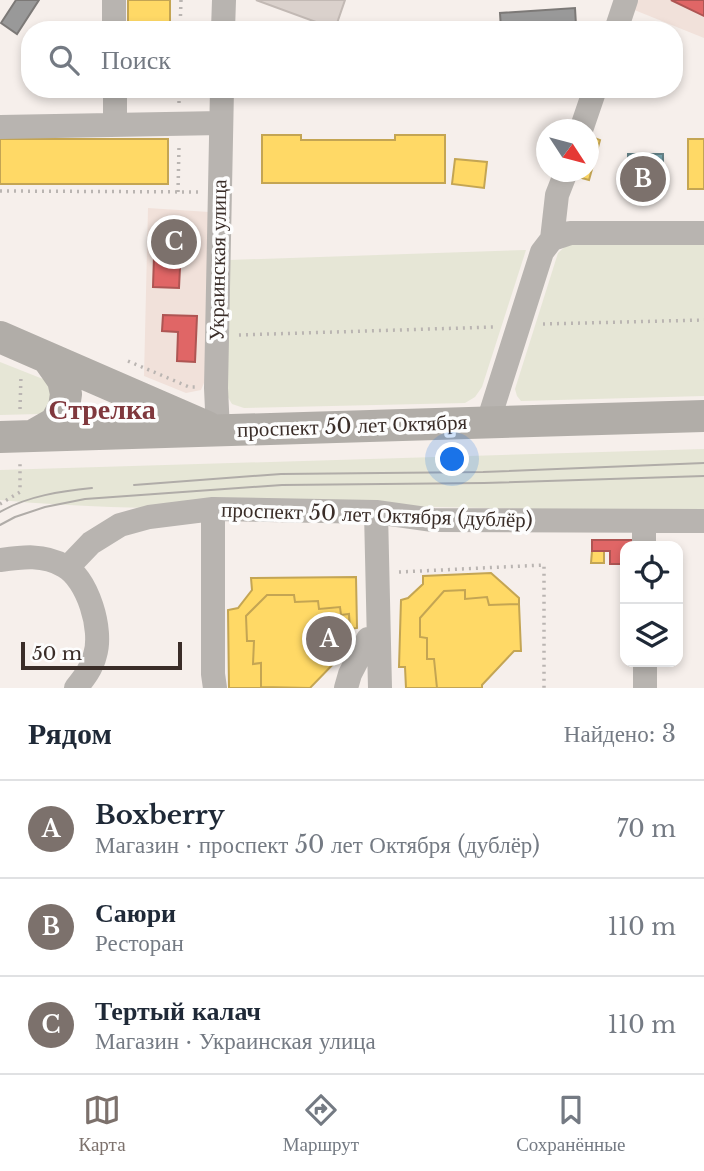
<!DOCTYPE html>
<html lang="ru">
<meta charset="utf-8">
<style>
body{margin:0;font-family:"Libre Baskerville",serif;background:#f6f6f7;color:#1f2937}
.controls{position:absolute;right:21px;bottom:21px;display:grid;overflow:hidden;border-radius:14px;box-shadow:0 4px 10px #0003}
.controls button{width:63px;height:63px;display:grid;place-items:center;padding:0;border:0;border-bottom:2px solid #e0e1e3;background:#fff;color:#1f2937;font:35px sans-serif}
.compass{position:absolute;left:536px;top:119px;width:63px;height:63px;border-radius:50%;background:#fff;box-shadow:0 4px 10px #0003;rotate:126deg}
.scale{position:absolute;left:21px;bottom:18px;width:161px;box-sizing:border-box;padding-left:7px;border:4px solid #3a2d28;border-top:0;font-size:19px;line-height:24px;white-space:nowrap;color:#3a2d28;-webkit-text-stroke:5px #fdfdfd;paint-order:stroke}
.you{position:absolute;left:453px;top:460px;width:24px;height:24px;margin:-18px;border:5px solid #fff;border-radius:50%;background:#1a73e8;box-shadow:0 0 0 10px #1a73e833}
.badge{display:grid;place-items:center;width:46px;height:46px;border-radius:50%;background:#7c716c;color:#fff;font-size:23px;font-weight:700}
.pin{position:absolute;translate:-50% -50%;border:4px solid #fff;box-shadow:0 2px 7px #0006}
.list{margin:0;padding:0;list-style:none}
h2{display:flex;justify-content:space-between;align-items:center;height:91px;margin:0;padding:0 28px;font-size:30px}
h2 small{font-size:23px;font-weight:400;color:#747a83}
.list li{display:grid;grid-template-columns:46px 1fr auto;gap:21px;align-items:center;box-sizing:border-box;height:98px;padding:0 28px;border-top:2px solid #e0e1e3}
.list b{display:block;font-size:26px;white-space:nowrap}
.list p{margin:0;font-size:23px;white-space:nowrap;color:#747a83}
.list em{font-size:23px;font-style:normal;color:#747a83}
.icon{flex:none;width:38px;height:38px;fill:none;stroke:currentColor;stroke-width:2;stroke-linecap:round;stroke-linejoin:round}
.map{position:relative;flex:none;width:704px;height:688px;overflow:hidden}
.search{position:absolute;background:#fff;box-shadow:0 4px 10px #0003;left:21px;right:21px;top:21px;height:77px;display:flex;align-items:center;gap:18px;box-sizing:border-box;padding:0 24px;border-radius:28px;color:#747a83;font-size:26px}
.sheet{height:385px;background:#fff}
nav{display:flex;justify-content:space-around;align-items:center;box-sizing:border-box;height:98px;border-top:2px solid #e0e1e3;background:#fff;font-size:19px;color:#747a83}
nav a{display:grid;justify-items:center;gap:4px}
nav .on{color:#7c716c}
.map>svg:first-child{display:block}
.built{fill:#f1e1da}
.green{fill:#e6e6d6}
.homes{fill:#ffd966;stroke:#c4a553;stroke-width:2}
.shops{fill:#e06666;stroke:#ae5553;stroke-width:2}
.public{fill:#76a5af;stroke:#648186;stroke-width:2}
.industry{fill:#999;stroke:#7c7977;stroke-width:2}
.building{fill:#dad1cc;stroke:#c2b9b4;stroke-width:2}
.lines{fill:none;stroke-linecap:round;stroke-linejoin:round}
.path{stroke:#bab5b2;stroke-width:3.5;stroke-dasharray:2 5;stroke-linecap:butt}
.minor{stroke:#b8b4b0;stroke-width:24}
.major{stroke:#b1ada8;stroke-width:32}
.tram{stroke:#b0aca8;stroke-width:2}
.labels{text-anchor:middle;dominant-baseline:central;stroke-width:7;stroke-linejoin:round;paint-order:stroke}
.street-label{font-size:21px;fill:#3a2d28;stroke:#fdfdfd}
.district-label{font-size:28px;font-weight:bold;fill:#80383d;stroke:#fdfdfd}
</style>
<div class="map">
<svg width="704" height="688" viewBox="0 0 704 688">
<rect width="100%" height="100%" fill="#f6efeb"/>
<path class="built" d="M 618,0 L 704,0 L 704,38 L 617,3 Z
M 148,208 L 209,212 L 206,378 L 201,390 L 186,393 L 144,376 Z"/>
<path class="green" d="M 569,243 L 704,244 L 704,396 L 521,401 L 517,396 L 515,389 L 558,253 Z
M 526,250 L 482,387 L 475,397 L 465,403 L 244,408 L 232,404 L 226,394 L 229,260 Z
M 0,362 L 48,381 L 53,389 L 49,410 L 39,414 L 0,415 Z
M 704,449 L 704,512 C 607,513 510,507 413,507 C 275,508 137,513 0,500 L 0,470 Z"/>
<path class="homes" d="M 128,0 L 170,0 L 170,30 L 128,30 Z
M 262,135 L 301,135 L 301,140 L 395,140 L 395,135 L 445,135 L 445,183 L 262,183 Z
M 589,136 L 600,140 L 589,180 L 560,172 L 588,172 Z
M 0,139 L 168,139 L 168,184 L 0,184 Z
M 688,139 L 704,139 L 704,189 L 688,189 Z
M 455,159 L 487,162 L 484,188 L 452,184 Z
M 592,551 L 604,551 L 604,563 L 591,563 Z
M 491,573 L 519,598 L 519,604 L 489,605 L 487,597 L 465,599 L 465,590 L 444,591 L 420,618 L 420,637 L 427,638 L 427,659 L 434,659 L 437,688 L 406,688 L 405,667 L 399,667 L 401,600 L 408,598 L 423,584 L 423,576 Z
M 356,577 L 357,628 L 350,629 L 349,614 L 341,615 L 340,607 L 319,609 L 318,601 L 295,602 L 294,595 L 267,595 L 246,616 L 247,641 L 254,641 L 253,664 L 261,663 L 261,687 L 267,688 L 229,688 L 228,610 L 238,608 L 252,590 L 251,578 Z
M 465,590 L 465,599 L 487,597 L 489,605 L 519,604 L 521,651 L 514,651 L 482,685 L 482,688 L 437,688 L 434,659 L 427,659 L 427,638 L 420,637 L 420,618 L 444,591 Z
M 267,595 L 294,595 L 295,602 L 318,601 L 319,609 L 340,607 L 341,615 L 349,614 L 350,655 L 341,656 L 310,688 L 261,687 L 261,663 L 253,664 L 254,641 L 247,641 L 246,616 Z"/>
<path class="shops" d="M 671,0 L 704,0 L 704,16 Z
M 155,225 L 182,226 L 179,288 L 153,287 Z
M 163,315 L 197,316 L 195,362 L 177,361 L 178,332 L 162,331 Z
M 592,540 L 633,540 L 632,546 L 625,546 L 625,564 L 610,564 L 610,551 L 592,551 Z"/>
<path class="public" d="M 628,154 L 663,154 L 663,189 L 628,190 Z"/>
<path class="industry" d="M 16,0 L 39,0 L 17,34 L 1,23 Z
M 575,8 L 576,25 L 501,30 L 500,13 Z"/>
<path class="building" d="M 256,0 L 345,0 L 335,29 Z"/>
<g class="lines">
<path class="path" d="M 180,30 L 181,0
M 179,103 L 179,89
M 0,191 L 200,192
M 178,192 L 179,146
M 543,324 L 704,320
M 239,335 L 494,327
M 128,361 L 189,387 L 195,387
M 20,409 L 21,375
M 0,504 L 20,492 L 20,462
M 399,572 L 544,565 L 544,688"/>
<path class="minor" d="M 114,0 L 114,30
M 223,30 L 224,0
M 616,30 L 626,0
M 115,89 L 115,125
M 0,127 L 221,123
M 581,130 L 595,89
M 552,239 L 570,233 L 704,233
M 488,422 L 542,252 L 552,239 L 557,195 L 566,172
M 218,431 L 216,388 L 222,89
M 213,509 L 213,674 L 215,688
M 376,512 L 380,688
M 644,521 L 644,546
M 0,560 C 22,557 44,554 64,566 C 88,579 103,630 95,655 C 92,668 84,678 76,688
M 68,567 L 91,543 L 120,525 L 149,517 L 213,509 L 376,512 L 433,520 L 704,521
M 645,662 L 645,688
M 346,688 L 350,674 L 368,639 L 378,637"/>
<path class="major" d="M 0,337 L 207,427
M 34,435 L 55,423 L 64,407 L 66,394 L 63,380 L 49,360
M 0,437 L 704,416"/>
<path class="tram" d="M 134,485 L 281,474 L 483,472 L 704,463
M 0,512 C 27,496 62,491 92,488
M 0,525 L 15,517 L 45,507 L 85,499 L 282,485 L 484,483 L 704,476"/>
</g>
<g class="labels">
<g class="street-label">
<text transform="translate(218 260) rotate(-89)">Украинская улица</text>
<text transform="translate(352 426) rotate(-2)">проспект 50 лет Октября</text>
<text transform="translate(377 515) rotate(2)">проспект 50 лет Октября (дублёр)</text>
</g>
<g class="district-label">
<text x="102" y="409">Стрелка</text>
</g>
</g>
</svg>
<div class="controls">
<button><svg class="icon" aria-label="locate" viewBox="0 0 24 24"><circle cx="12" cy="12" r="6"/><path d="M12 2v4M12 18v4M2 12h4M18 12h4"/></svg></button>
<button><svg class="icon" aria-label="layers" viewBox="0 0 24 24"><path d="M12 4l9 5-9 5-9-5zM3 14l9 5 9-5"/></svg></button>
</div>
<svg class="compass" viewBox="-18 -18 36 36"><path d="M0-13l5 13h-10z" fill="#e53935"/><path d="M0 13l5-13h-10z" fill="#747a83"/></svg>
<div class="scale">50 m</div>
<div class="you"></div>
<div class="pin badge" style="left:329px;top:639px">A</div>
<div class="pin badge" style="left:643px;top:179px">B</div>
<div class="pin badge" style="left:174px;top:242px">C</div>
<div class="search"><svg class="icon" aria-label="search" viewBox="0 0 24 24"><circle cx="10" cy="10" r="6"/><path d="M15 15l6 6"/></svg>Поиск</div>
</div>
<section class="sheet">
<h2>Рядом<small>Найдено: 3</small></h2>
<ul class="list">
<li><span class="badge">A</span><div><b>Boxberry</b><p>Магазин · проспект 50 лет Октября (дублёр)</p></div><em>70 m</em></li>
<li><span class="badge">B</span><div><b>Саюри</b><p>Ресторан</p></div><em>110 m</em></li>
<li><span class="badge">C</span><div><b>Тертый калач</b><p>Магазин · Украинская улица</p></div><em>110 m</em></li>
</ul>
</section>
<nav>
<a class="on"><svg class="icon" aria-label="map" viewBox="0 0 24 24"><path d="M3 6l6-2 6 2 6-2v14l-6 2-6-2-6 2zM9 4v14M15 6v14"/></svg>Карта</a>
<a><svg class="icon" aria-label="directions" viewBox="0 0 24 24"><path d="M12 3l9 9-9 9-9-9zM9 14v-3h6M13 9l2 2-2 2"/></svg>Маршрут</a>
<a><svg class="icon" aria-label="saved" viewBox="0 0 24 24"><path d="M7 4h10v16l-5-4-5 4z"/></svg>Сохранённые</a>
</nav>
